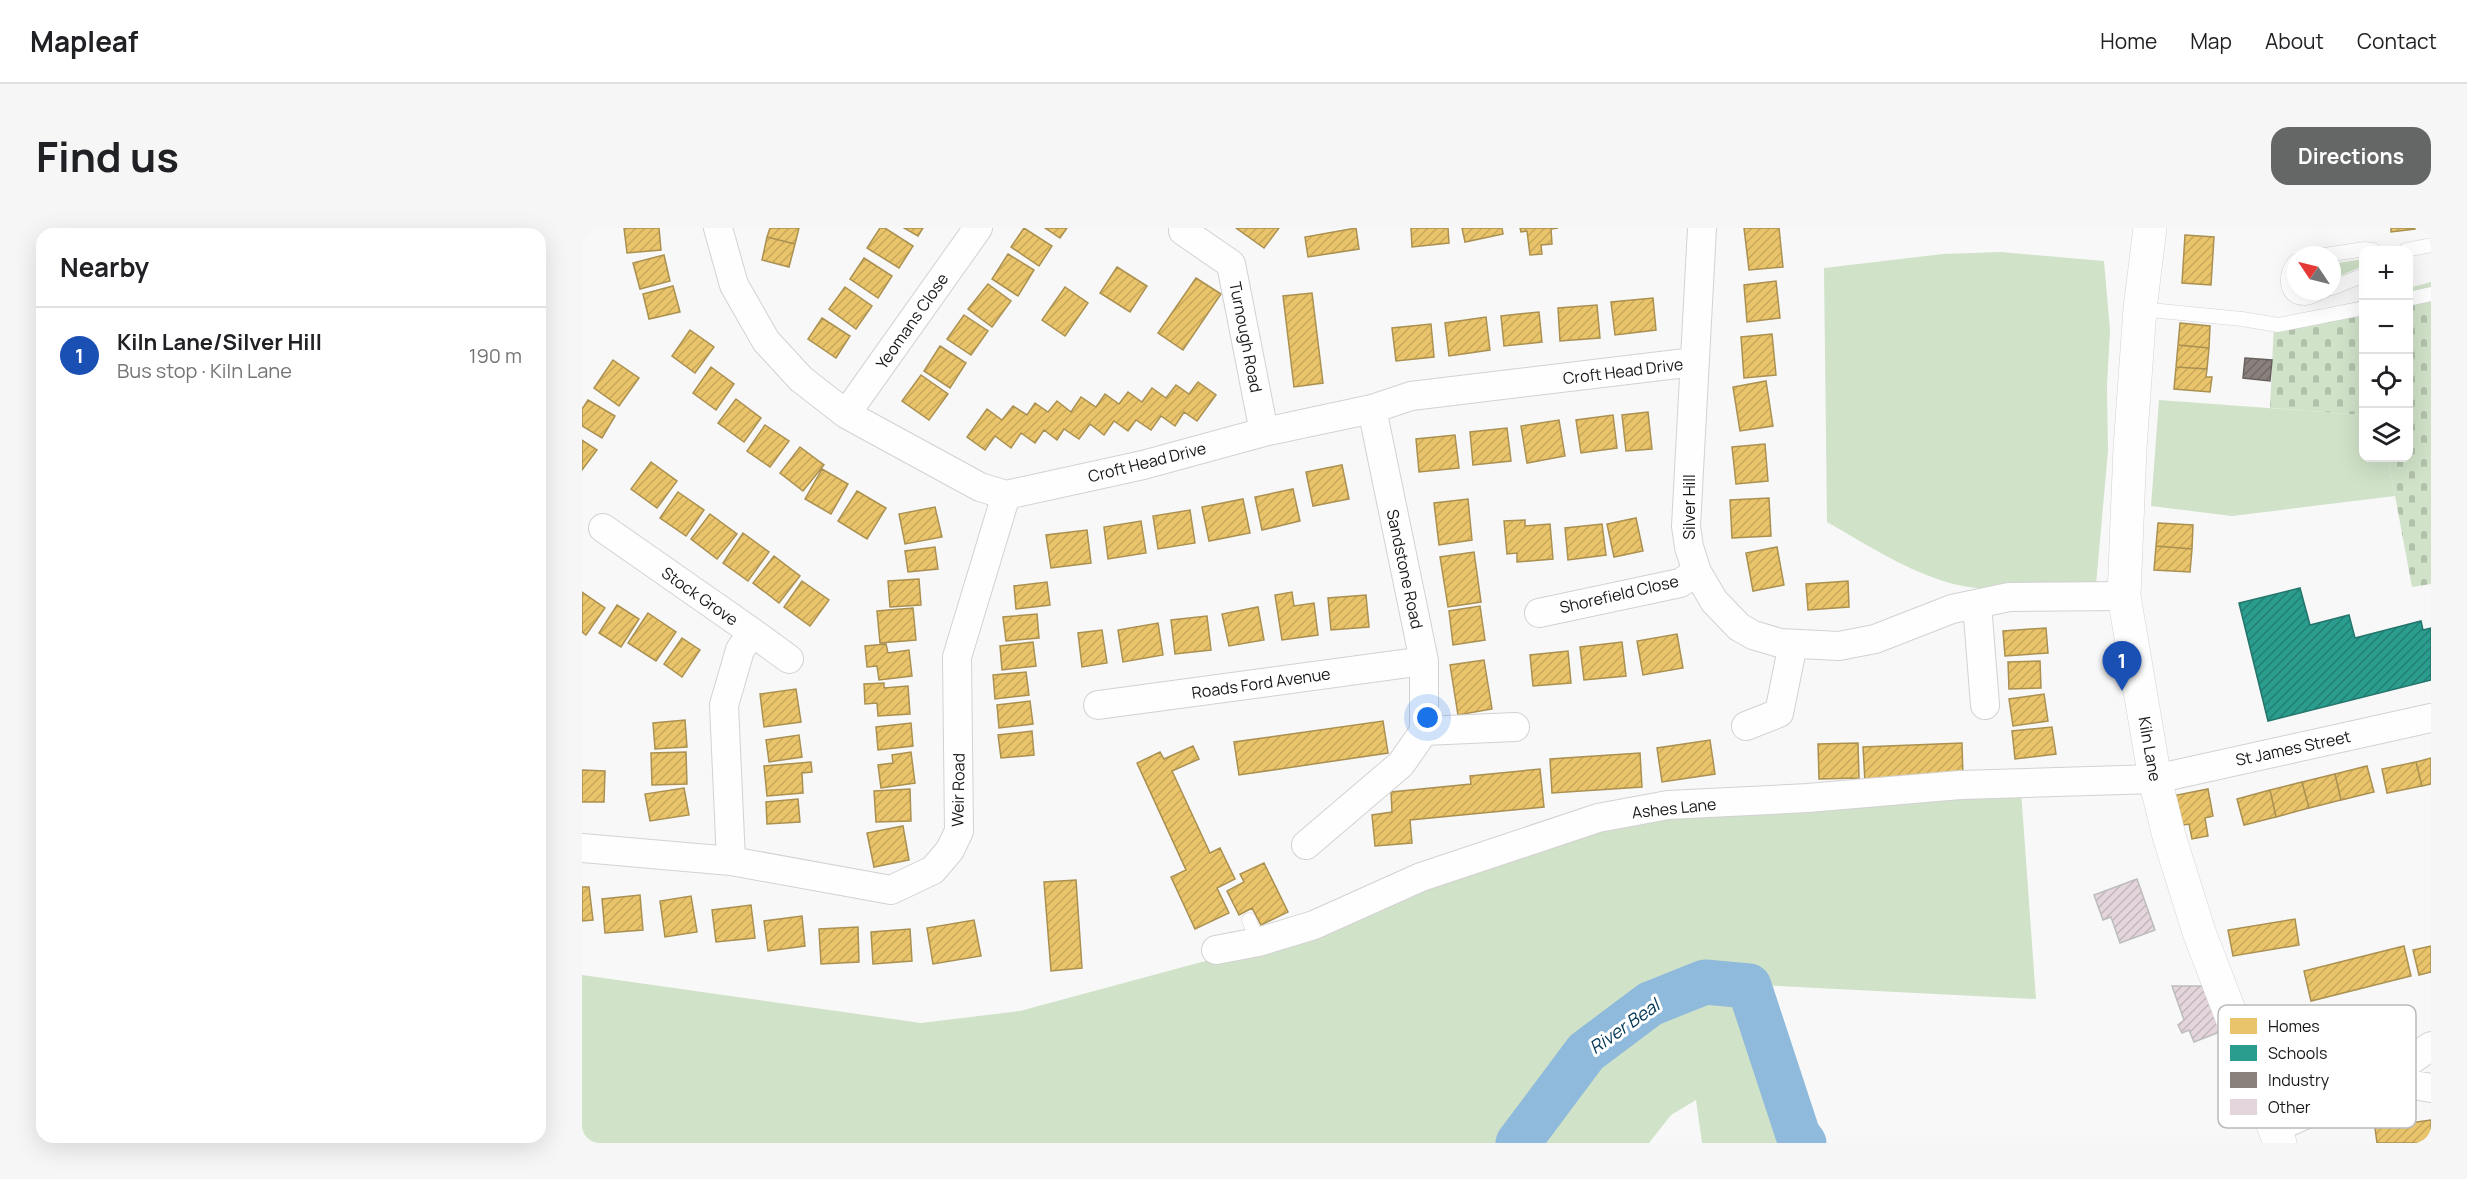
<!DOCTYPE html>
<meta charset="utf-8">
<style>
body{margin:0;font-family:Manrope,sans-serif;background:#f6f6f6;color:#202124}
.controls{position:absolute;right:18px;top:18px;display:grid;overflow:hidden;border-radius:12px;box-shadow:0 6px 24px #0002}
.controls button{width:54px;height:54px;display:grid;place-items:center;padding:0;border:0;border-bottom:2px solid #e0e0e0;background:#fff;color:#202124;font:30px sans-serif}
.compass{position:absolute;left:1705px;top:18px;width:54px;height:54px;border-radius:50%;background:#fff;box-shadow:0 6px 24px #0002;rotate:305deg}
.you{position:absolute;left:846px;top:490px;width:21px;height:21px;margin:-15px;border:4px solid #fff;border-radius:50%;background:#1a73e8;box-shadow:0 0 0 9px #1a73e833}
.badge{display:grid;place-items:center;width:39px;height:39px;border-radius:50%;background:#656666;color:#fff;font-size:20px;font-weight:700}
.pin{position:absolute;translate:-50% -50px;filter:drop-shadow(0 2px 3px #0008)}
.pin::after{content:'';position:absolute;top:32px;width:21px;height:18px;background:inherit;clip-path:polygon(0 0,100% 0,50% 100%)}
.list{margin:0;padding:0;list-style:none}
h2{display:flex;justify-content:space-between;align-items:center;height:78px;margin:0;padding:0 24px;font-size:26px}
h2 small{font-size:20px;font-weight:400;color:#757577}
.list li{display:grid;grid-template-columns:39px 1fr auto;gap:18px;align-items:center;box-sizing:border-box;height:96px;padding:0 24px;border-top:2px solid #e0e0e0}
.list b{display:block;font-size:22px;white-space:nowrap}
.list p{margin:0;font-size:20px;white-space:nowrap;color:#757577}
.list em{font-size:20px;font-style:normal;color:#757577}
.icon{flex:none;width:33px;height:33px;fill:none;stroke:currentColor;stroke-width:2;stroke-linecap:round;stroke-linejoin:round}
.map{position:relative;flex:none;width:1849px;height:915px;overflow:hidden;border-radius:18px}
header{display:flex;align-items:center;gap:36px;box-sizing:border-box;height:84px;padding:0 30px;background:#fff;border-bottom:2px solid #e0e0e0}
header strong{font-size:28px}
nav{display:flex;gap:33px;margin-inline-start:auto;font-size:21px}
.intro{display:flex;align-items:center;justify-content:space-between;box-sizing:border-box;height:144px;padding:0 36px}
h1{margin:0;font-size:42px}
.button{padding:15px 27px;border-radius:18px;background:#656666;color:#fff;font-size:21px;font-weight:700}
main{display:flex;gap:36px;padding:0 36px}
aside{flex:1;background:#fff;border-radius:18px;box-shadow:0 6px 24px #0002}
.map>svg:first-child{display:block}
.green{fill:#d0e2c8}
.cemetery{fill:url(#cemetery-stones)}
.homes{fill:url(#homes-hatch);stroke:#aa9051;stroke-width:1.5}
.schools{fill:url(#schools-hatch);stroke:#24756b;stroke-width:1.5}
.industry{fill:url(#industry-hatch);stroke:#67615e;stroke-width:1.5}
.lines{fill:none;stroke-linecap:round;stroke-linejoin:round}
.river{stroke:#8fbadb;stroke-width:45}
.building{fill:url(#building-hatch);stroke:#bdbdbd;stroke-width:1.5}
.service-casing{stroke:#d2d2d2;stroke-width:15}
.minor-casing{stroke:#d2d2d2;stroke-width:30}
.secondary-casing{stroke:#d2d2d2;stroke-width:34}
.service{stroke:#fefefe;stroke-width:14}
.minor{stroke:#fefefe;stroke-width:28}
.secondary{stroke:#fefefe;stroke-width:33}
.labels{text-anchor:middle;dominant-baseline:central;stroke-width:6;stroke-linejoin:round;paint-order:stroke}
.street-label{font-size:16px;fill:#161717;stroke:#fff}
.water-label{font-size:18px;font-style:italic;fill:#013554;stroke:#fff}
.key{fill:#fff;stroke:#b9b9b9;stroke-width:1.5}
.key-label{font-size:16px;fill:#161717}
</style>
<header>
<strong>Mapleaf</strong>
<nav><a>Home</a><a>Map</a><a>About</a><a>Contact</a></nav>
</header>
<div class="intro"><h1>Find us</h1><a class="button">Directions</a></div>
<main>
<aside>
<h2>Nearby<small></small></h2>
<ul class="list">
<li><span class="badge" style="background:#1a4fb4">1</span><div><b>Kiln Lane/Silver Hill</b><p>Bus stop · Kiln Lane</p></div><em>190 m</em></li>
</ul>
</aside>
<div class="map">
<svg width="1849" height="915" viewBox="0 0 1849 915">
<defs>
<pattern id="cemetery-stones" width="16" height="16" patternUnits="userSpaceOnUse" patternTransform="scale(1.5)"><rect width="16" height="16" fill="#d0e2c8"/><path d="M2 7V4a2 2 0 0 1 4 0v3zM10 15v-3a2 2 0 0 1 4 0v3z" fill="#b2c1ab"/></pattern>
<pattern id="homes-hatch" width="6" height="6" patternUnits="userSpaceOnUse" patternTransform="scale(1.5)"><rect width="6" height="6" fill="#e9c46a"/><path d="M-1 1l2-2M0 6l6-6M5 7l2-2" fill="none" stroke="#c7a85b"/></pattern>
<pattern id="schools-hatch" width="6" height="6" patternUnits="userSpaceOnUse" patternTransform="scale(1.5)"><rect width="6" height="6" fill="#2a9d8f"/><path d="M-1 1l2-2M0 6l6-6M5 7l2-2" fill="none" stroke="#237f74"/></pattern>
<pattern id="industry-hatch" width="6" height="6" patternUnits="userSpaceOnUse" patternTransform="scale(1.5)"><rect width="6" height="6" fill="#8a817c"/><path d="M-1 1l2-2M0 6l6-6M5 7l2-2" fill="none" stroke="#706965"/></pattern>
<pattern id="building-hatch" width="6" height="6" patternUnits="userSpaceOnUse" patternTransform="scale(1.5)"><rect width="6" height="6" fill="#e3d5db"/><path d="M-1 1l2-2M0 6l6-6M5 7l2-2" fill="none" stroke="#c2b6bb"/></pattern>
</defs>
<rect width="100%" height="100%" fill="#f8f8f8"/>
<path class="green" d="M 1419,24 L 1522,33 L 1528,102 L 1525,158 L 1526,223 L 1514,357 C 1466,359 1406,368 1361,353 C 1320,340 1282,315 1245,294 L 1242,40 L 1361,26 Z
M 1781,31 L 1781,38 L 1750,51 L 1750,36 Z
M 1577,172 L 1781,187 L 1782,230 L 1806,230 L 1813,268 L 1650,288 L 1569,278 Z
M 1439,563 L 1454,771 L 1176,757 L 1155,740 L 1125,734 L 1080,751 L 1029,781 L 914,915 L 0,915 L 0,747 L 339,795 L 438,783 L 690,715 L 1035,592 Z
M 1142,765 C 1189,805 1185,865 1214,915 L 1120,915 L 1114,872 L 1089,887 L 1067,915 L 948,915 L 1015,829 L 1068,788 L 1118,766 Z"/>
<path class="cemetery" d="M 1849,54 L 1849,356 L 1830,359 L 1806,230 L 1826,230 L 1827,60 Z
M 1781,72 L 1781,187 L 1688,180 L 1692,95 Z"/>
<path class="homes" d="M 42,0 L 77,0 L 79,22 L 45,25 Z
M 188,0 L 217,0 L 213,16 L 185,9 Z
M 298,0 L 303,0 L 331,18 L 317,40 L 285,20 Z
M 322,0 L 341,0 L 336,8 Z
M 442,0 L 470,18 L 457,38 L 429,19 Z
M 463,0 L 485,0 L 478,10 Z
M 654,0 L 697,0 L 682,20 Z
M 774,0 L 777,21 L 726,29 L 723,9 Z
M 829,0 L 866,0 L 867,15 L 830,19 Z
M 880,0 L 920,0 L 921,6 L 883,14 Z
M 938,0 L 976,0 L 969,1 L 970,16 L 959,17 L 960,26 L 948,27 L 945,3 L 939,4 Z
M 1162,0 L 1197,0 L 1201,39 L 1167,42 Z
M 1809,0 L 1833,0 L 1833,1 L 1809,4 Z
M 1603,7 L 1632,9 L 1629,57 L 1600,55 Z
M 185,9 L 213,16 L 207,39 L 180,32 Z
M 426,26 L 452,42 L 436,68 L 410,51 Z
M 82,27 L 88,53 L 58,61 L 51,35 Z
M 282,30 L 310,48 L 296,70 L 268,51 Z
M 535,39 L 565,58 L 548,84 L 518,65 Z
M 614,50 L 639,66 L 601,122 L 576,105 Z
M 1194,53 L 1198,90 L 1165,94 L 1162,57 Z
M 406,56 L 429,73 L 410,99 L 386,81 Z
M 91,58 L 98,84 L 67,91 L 61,66 Z
M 263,59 L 290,78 L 274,101 L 247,81 Z
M 483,59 L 506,75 L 483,108 L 460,92 Z
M 730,65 L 741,155 L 712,159 L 701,68 Z
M 1071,70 L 1074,102 L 1033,107 L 1029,74 Z
M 1015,77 L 1018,110 L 978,113 L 976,80 Z
M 957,84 L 960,114 L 922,118 L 919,88 Z
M 382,87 L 406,103 L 389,127 L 365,111 Z
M 904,89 L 908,122 L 867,128 L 863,95 Z
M 240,90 L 268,108 L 254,130 L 226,111 Z
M 1598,95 L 1628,98 L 1627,120 L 1596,117 Z
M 849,96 L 852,129 L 814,133 L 810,100 Z
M 108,102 L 132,119 L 113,145 L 90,128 Z
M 1190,106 L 1194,147 L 1162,150 L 1159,109 Z
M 1596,117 L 1627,120 L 1625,141 L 1594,139 Z
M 358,118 L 384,135 L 368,160 L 342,143 Z
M 31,132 L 57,150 L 37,178 L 12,160 Z
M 129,139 L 152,156 L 134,182 L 111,165 Z
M 1594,139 L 1625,141 L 1624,149 L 1630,149 L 1628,164 L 1592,161 Z
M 339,147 L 366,166 L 347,192 L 320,173 Z
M 1184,153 L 1191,198 L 1158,203 L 1151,159 Z
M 616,154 L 634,167 L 615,193 L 602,184 L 593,198 L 579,188 L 569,202 L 554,192 L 546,203 L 532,193 L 522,207 L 508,196 L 497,211 L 482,201 L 475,212 L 462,202 L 453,215 L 439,205 L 429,220 L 413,208 L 403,222 L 385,209 L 405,181 L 420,192 L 431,178 L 445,187 L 453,175 L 466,184 L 475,173 L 489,184 L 499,169 L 514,179 L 523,166 L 537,176 L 546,164 L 560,174 L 570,160 L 584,170 L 594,157 L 607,166 Z
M 154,171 L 179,190 L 162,214 L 136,195 Z
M 6,172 L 33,188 L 20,210 L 0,198 L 0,181 Z
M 1066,184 L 1070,221 L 1044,223 L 1040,187 Z
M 1031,187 L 1035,220 L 999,225 L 994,192 Z
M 977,192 L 983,228 L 945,235 L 939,198 Z
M 183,197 L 207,213 L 188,239 L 165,223 Z
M 925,200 L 929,233 L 891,237 L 888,204 Z
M 873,207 L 877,240 L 837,244 L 834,211 Z
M 0,212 L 15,222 L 0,242 Z
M 1183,216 L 1186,253 L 1154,256 L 1150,219 Z
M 218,219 L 242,237 L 221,263 L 198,245 Z
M 69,234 L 95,253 L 75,280 L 49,261 Z
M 760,237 L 767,271 L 731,278 L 724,244 Z
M 240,241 L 266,256 L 249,286 L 223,271 Z
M 711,261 L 718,293 L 680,302 L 673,269 Z
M 275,263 L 304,280 L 285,311 L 256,293 Z
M 96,264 L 122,282 L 104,308 L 78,290 Z
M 1187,270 L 1189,308 L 1150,310 L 1148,272 Z
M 661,271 L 668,305 L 627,313 L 620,279 Z
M 886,271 L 890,312 L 857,317 L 852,275 Z
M 353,279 L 360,309 L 323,316 L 317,286 Z
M 608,282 L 613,315 L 576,321 L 571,288 Z
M 128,286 L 155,306 L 135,331 L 109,311 Z
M 1054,290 L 1061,323 L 1032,329 L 1025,296 Z
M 943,292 L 943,298 L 968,296 L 971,331 L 935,334 L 935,325 L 925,326 L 922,293 Z
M 559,293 L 564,325 L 526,331 L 522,299 Z
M 1576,295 L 1611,297 L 1610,321 L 1574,318 Z
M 1020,296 L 1024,327 L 986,332 L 983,300 Z
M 505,302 L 509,335 L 469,340 L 464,307 Z
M 161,305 L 187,324 L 166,353 L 141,335 Z
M 1574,318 L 1610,321 L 1608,344 L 1572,342 Z
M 353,319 L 356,341 L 326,344 L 323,323 Z
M 1195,319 L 1202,357 L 1171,363 L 1164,325 Z
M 892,324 L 899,374 L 866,379 L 858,329 Z
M 192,328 L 218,348 L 197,375 L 171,355 Z
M 337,351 L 339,377 L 308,379 L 306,353 Z
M 220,353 L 247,372 L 228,398 L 202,379 Z
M 1266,353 L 1267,379 L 1226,382 L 1224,356 Z
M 465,354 L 468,377 L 434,381 L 432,358 Z
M 0,364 L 23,380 L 4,407 L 0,404 Z
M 710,364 L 712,378 L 732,375 L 736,407 L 700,412 L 693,367 Z
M 784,367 L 787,399 L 749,402 L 746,370 Z
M 35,377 L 57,391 L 39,419 L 17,405 Z
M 898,378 L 903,412 L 871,417 L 867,383 Z
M 676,379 L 682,412 L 647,418 L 640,386 Z
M 331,380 L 334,412 L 298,415 L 295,383 Z
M 66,385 L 94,404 L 74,433 L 46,415 Z
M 455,386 L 457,410 L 424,413 L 421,389 Z
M 625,388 L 629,422 L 593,426 L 589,392 Z
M 576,395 L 581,427 L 541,434 L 536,402 Z
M 1464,400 L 1466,425 L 1423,428 L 1421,403 Z
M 520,402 L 525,435 L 500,439 L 496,405 Z
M 1095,406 L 1101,440 L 1061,447 L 1055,413 Z
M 100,410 L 118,422 L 100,449 L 82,436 Z
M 451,414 L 454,438 L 420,442 L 418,418 Z
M 1040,414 L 1044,448 L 1002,452 L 998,419 Z
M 304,416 L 306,425 L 327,422 L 330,448 L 297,452 L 295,438 L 285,439 L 283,418 Z
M 986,423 L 989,455 L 951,458 L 948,427 Z
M 902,432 L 910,481 L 876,487 L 868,437 Z
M 1458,433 L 1459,460 L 1427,461 L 1426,434 Z
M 444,444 L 447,467 L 413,471 L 411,447 Z
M 302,455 L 302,460 L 326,458 L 328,486 L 296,488 L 295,475 L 283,476 L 282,456 Z
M 214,461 L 219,494 L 182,499 L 178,466 Z
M 1462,466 L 1466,493 L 1431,498 L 1427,471 Z
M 448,473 L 451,496 L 417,500 L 415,477 Z
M 103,492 L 105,519 L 73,521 L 71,495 Z
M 801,493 L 806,525 L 657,547 L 652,514 Z
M 329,495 L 331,518 L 296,522 L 294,499 Z
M 1470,499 L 1474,526 L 1433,531 L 1430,503 Z
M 450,503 L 452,527 L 419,530 L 416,507 Z
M 217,507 L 220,529 L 187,534 L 184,512 Z
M 1128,512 L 1133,546 L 1080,554 L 1075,520 Z
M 1276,515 L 1277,550 L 1237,551 L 1236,516 Z
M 1380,515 L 1381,550 L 1283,554 L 1281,519 Z
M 611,518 L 617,531 L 590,543 L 628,625 L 638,620 L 653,651 L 635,660 L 647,685 L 613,701 L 589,649 L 604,642 L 555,535 L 578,524 L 582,531 Z
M 104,524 L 105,556 L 70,557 L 69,525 Z
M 329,524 L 333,555 L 299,560 L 296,537 L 311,535 L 310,527 Z
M 1058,525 L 1060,559 L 970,565 L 968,531 Z
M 1849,530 L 1849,556 L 1840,558 L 1834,534 Z
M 229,534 L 230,544 L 220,545 L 221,565 L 185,568 L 182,538 Z
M 1834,534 L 1840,558 L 1805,565 L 1800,541 Z
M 1785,538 L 1792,564 L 1759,572 L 1753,546 Z
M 958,541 L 962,579 L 828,592 L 830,615 L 793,618 L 790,587 L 810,584 L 809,564 L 889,556 L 888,548 Z
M 0,542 L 23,543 L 22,574 L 0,574 Z
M 1753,546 L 1759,572 L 1727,580 L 1720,554 Z
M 1720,554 L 1727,580 L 1694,589 L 1688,562 Z
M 102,560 L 107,587 L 68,593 L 63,566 Z
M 328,561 L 329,593 L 294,594 L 292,563 Z
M 1626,561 L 1631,588 L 1623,590 L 1626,608 L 1610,611 L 1607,596 L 1596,598 L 1590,568 Z
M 1688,562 L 1694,589 L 1662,597 L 1655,571 Z
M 216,571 L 218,594 L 185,596 L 184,574 Z
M 321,598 L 327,632 L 292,639 L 285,605 Z
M 682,635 L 706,684 L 679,697 L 670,680 L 657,687 L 645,663 L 662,654 L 658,646 Z
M 494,652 L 500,740 L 469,743 L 462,654 Z
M 0,659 L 7,659 L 11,692 L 0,693 Z
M 58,667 L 61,702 L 23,705 L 20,671 Z
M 109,668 L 115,704 L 83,709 L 78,673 Z
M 169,677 L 173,710 L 134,714 L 130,682 Z
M 220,688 L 223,718 L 186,723 L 182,693 Z
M 1713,691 L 1717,717 L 1651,728 L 1646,702 Z
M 392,692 L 399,728 L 351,736 L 345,700 Z
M 276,699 L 277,734 L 239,736 L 237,701 Z
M 328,701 L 330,733 L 291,736 L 289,704 Z
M 1822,718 L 1829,748 L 1729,773 L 1722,743 Z
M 1849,718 L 1849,744 L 1837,747 L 1831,722 Z
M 1849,892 L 1849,915 L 1795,915 L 1793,900 Z"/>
<path class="schools" d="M 1718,360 L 1728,397 L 1767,387 L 1773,410 L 1839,393 L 1841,402 L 1849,400 L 1849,452 L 1686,493 L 1657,375 Z"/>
<path class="industry" d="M 1663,130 L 1690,132 L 1688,153 L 1661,150 Z"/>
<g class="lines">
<path class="river" d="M 936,915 L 1004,824 L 1068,776 L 1123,754 L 1167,758 L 1216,907 L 1222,915"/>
</g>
<path class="building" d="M 1555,651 L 1573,702 L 1538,715 L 1529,689 L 1521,692 L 1512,667 Z
M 1590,758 L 1621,758 L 1640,803 L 1612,814 L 1607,802 L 1600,805 L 1596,797 L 1602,792 Z"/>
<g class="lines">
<defs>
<path id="service" d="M 1824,22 L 1849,17
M 1743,27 L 1783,21 L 1791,22
M 1714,33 C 1702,43 1702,71 1723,70 C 1729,70 1736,65 1742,63
M 1750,60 L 1782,47
M 1826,71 L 1849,66
M 1558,81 L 1660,91 L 1696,97 L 1782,80
M 667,692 L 676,714"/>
<path id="minor" d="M 136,0 L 152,57 L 184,113 L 219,151 L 264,186 L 398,259 L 424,267 L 561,237 L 682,204 L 790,181 L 829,168 L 1112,134
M 1120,0 L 1104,298 L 1107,319 L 1115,344 L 1132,373 L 1157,399 L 1171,407 L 1198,415 L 1257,418 L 1293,411 L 1370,381 L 1427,369 L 1542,368
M 601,3 L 649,36 L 682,204
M 790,181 L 842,433 L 842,503
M 264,186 L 396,0
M 21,300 L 170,404 L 158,422 L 142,477 L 149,633
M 1395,376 L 1403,477
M 957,385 L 1098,355 L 1115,344
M 170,404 L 207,431
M 516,477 L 842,433
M 1164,498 L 1197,485 L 1211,416
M 842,503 L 933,499
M 724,617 L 819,536 L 842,503
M 0,620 L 149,633 L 309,662 L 351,642 L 368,622 L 377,603 L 375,429 L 424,267
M 634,722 L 676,714 L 732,697 L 839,649 L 1016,590 L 1086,577 L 1226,570 L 1378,557 L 1573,551 L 1849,490
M 1801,852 L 1849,860
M 1691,901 L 1801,852 L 1849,818"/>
<path id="secondary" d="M 1568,0 L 1558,81 L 1548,220 L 1542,368 L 1573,551 L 1587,608 L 1617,704 L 1698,915"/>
</defs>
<use href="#service" class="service-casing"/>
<use href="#minor" class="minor-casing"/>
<use href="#secondary" class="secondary-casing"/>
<use href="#service" class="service"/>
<use href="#minor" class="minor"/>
<use href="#secondary" class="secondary"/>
</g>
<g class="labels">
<g class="street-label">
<text transform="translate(330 93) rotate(-55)">Yeomans Close</text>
<text transform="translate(664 109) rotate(79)">Turnough Road</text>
<text transform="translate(1041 143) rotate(-7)">Croft Head Drive</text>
<text transform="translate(565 234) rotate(-14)">Croft Head Drive</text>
<text transform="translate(1107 279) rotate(-90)">Silver Hill</text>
<text transform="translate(823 341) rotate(78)">Sandstone Road</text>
<text transform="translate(1037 366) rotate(-13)">Shorefield Close</text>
<text transform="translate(118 368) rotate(35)">Stock Grove</text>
<text transform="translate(679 455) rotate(-8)">Roads Ford Avenue</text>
<text transform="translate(1711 520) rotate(-12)">St James Street</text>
<text transform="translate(1568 521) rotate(80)">Kiln Lane</text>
<text transform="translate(376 562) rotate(-89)">Weir Road</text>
<text transform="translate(1092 580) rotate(-6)">Ashes Lane</text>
</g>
<g class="water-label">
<text transform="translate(1042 798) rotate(-35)">River Beal</text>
</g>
</g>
<rect x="1636" y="777" width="198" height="123" rx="9" class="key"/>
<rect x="1648" y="790" width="27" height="16" fill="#e9c46a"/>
<rect x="1648" y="817" width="27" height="16" fill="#2a9d8f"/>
<rect x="1648" y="844" width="27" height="16" fill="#8a817c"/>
<rect x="1648" y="871" width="27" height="16" fill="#e3d5db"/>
<g class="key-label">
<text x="1686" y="804">Homes</text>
<text x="1686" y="831">Schools</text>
<text x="1686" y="858">Industry</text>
<text x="1686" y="885">Other</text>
</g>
</svg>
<div class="controls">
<button>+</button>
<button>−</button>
<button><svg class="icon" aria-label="locate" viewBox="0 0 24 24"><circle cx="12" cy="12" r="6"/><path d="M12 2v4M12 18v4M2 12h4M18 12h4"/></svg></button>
<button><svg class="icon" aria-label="layers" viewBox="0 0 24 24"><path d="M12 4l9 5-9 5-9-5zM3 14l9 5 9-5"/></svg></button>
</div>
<svg class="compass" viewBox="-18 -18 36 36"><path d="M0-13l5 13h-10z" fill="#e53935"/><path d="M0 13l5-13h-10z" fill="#757577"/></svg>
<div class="you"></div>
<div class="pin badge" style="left:1540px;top:463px;background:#1a4fb4">1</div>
</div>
</main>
